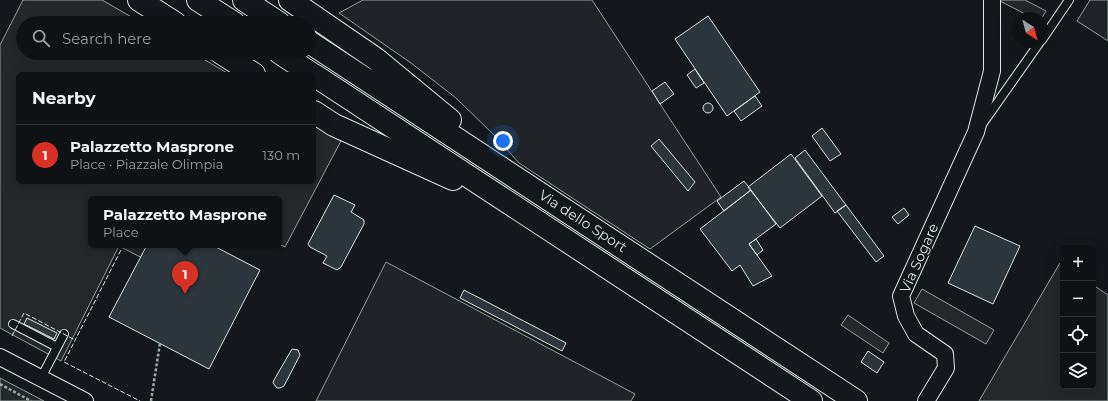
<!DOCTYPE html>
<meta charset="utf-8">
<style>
body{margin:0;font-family:Montserrat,sans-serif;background:#1d2022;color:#f1f3f6}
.controls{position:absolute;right:12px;bottom:12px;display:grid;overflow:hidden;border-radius:6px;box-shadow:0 4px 16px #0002}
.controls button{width:36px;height:36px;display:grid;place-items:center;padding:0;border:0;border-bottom:1px solid #2f3234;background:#0f1215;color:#f1f3f6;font:20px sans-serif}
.compass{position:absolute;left:1012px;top:12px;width:36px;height:36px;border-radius:50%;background:#0f1215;box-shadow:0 4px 16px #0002;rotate:143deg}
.you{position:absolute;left:503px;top:141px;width:14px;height:14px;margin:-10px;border:3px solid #fff;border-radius:50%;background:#1a73e8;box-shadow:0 0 0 6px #1a73e833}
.badge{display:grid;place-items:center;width:26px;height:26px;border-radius:50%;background:#d93025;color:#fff;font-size:13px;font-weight:700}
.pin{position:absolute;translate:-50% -33px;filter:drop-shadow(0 1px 2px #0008)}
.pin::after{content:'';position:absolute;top:21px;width:14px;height:12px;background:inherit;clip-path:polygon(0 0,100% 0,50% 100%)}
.popup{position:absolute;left:88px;top:196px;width:194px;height:52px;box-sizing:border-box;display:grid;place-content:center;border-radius:6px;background:#0f1215;filter:drop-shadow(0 1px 3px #0005);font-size:13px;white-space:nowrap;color:#9b9ea0}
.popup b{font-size:15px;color:#f1f3f6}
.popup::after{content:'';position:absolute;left:50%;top:100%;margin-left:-8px;border:8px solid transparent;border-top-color:#0f1215}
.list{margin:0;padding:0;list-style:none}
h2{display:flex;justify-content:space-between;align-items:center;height:52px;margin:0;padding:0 16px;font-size:17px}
h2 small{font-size:13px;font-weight:400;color:#9b9ea0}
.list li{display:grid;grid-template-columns:26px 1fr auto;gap:12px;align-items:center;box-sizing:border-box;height:60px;padding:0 16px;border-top:1px solid #2f3234}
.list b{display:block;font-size:15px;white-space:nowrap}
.list p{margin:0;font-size:13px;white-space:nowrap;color:#9b9ea0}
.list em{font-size:13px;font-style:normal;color:#9b9ea0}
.icon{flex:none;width:22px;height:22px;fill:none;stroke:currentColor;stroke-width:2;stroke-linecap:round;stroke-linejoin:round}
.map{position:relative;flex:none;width:1108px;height:401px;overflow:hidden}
.search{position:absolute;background:#0f1215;box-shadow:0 4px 16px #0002;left:16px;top:16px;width:300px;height:44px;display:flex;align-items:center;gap:10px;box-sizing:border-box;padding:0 14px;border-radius:22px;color:#9b9ea0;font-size:15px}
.panel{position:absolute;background:#0f1215;box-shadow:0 4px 16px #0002;left:16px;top:72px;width:300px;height:112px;border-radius:6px}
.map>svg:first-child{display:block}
.green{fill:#202428;stroke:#939e99}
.parking{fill:#24282b;stroke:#939e99}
.building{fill:#2c363c;stroke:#d8e6dc}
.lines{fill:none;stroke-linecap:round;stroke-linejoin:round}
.lane-casing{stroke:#d8e6dc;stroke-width:10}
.street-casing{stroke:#d8e6dc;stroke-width:18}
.secondary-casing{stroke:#d8e6dc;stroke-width:24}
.path{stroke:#9da8a2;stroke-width:2.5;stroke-dasharray:3 2;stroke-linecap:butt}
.lane{stroke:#14181c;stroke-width:8}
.street{stroke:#14181c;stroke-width:16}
.secondary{stroke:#14181c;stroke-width:22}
.fence{stroke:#d8e6dc;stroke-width:1;stroke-dasharray:5 2;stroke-linecap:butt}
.labels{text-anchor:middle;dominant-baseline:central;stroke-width:3;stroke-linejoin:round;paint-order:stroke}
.street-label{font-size:14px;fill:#d8e6dc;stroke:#14181c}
</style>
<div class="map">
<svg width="1108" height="401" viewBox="0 0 1108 401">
<rect width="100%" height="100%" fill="#14181c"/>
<path class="green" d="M 363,0 L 592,0 L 721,197 L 650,249 L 519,163 L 495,136 L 456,98 L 411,63 L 339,13 Z
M 1090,0 L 1108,0 L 1108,41 L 1077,21 Z
M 386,262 L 635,394 L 631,401 L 316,401 Z"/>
<path class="parking" d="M 23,0 L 102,0 L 142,23 L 23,23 L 23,53 L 193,53 L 229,74 L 18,74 L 18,182 L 314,182 L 314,123 L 342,139 L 285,247 L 279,244 L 279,199 L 186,198 L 185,199 L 91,199 L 91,245 L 160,245 L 150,262 L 119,246 L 61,361 L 0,328 L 0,45 Z
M 1001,0 L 1025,0 L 1046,11 L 1042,18 L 1033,18 L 1000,1 Z
M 1060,263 L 1063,265 L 1063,386 L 1093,386 L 1093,285 L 1108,295 L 1108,401 L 979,401 Z
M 922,289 L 994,330 L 986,344 L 914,303 Z
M 848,315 L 889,343 L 883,353 L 841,325 Z
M 0,378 L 44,401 L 0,401 Z"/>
<path class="building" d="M 708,16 L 760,92 L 727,116 L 675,39 Z
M 695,69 L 704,83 L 696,88 L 687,75 Z
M 665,82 L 674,94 L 660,104 L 652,91 Z
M 755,96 L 762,106 L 741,121 L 734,111 Z
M703 108a5 5 0 1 1 10 0a5 5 0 1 1-10 0Z
M 822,128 L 841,154 L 830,161 L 812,136 Z
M 659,139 L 695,182 L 688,191 L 651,146 Z
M 805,150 L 846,205 L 835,213 L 795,158 Z
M 791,154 L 822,196 L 780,228 L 748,187 Z
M 744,181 L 751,190 L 724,211 L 717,201 Z
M 751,190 L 776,224 L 749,244 L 772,276 L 753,286 L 740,265 L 732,271 L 700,229 Z
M 334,195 L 355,205 L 351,212 L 364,220 L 364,224 L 341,267 L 337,270 L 323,263 L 327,256 L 310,247 L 308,244 Z
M 846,205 L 884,256 L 876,262 L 837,211 Z
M 904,208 L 909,215 L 898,224 L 892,217 Z
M 975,226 L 1020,246 L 993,304 L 948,283 Z
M 756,239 L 763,250 L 757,255 L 749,244 Z
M 147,245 L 212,245 L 260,270 L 209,369 L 109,317 Z
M 464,290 L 566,343 L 562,351 L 460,298 Z
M 27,318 L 57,333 L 54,339 L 24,324 Z
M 292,349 L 298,350 L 300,355 L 284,386 L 280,388 L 277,388 L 273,383 L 274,380 Z
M 868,351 L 884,362 L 877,373 L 861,362 Z"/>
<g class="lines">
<defs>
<path id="lane" d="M 1042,40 L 1069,0
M 983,123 L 1040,42
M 13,324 L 57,347
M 41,378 L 64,334"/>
<path id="street" d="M 0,357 L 85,401
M 926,401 L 946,368 L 945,354 L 916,334 L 906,316 L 901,296 L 976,132 L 992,71 L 992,0"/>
<path id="secondary" d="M 139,0 L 175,23
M 198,0 L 234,23
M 244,0 L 279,23
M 290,0 L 376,59 L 450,120
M 309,42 L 856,401
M 221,53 L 254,74
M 280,53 L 312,74
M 314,75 L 811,401
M 314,112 L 334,125 L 453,179"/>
</defs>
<use href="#lane" class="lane-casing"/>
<use href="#street" class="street-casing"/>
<use href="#secondary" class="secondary-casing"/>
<path class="path" d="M 0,384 L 31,401
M 151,401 L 160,343"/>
<use href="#lane" class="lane"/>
<use href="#street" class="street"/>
<use href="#secondary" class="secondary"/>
<path class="fence" d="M 121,250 L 64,362 L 140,401
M 12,336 L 24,313 L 75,340"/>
</g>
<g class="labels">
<g class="street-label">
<text transform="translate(583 221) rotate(33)">Via dello Sport</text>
<text transform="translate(919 258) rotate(-66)">Via Sogare</text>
</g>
</g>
</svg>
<div class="controls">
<button>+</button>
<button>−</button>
<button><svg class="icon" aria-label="locate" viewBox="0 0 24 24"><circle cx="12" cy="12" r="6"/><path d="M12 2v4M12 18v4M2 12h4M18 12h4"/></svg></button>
<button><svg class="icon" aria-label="layers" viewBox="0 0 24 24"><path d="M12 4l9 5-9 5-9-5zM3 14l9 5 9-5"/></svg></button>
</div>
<svg class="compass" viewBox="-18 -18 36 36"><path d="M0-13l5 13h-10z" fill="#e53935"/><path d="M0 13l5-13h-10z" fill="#9b9ea0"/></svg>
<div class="you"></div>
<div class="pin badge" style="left:185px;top:294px">1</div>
<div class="popup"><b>Palazzetto Masprone</b>Place</div>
<div class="search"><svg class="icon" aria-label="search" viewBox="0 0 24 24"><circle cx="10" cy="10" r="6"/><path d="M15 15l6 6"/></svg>Search here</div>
<section class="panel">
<h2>Nearby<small></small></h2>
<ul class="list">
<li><span class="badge">1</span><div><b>Palazzetto Masprone</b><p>Place · Piazzale Olimpia</p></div><em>130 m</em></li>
</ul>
</section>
</div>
